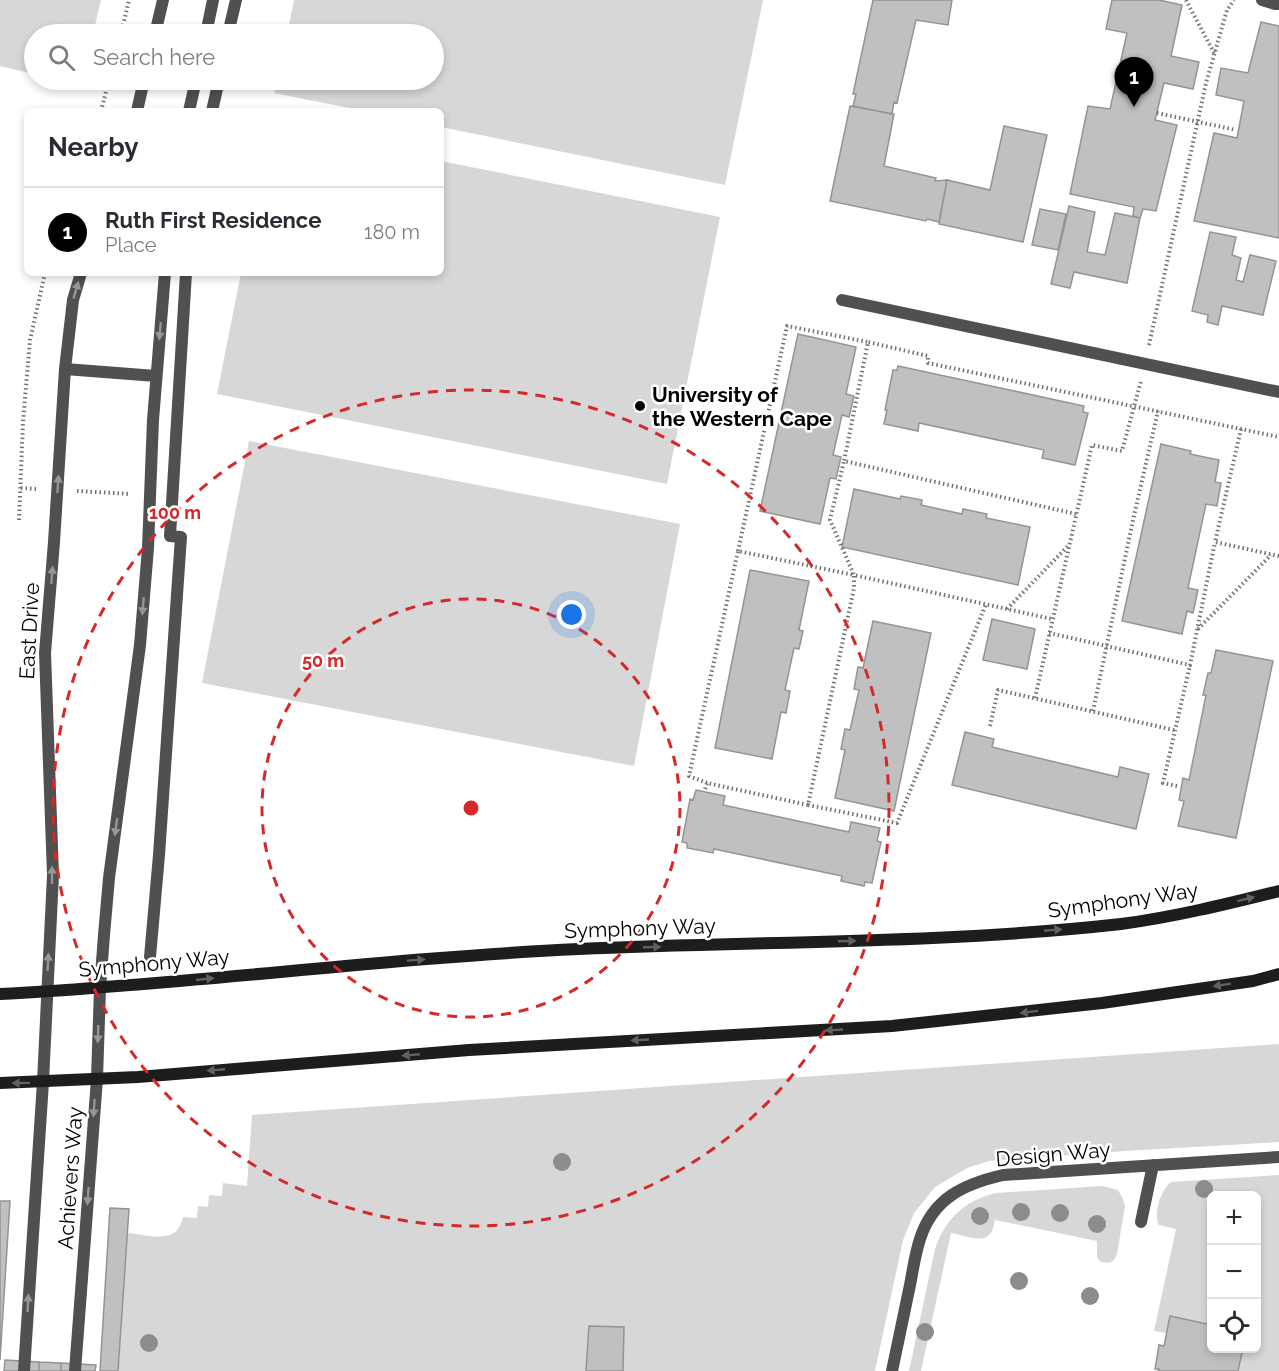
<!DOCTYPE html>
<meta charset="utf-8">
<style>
body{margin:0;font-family:Raleway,sans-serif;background:#f7f7f7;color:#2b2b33}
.controls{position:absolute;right:18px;bottom:18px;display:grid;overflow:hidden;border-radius:9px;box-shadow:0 3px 9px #0003}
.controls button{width:54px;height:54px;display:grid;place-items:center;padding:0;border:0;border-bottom:2px solid #e1e1e2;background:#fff;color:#2b2b33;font:30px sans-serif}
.you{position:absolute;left:572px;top:615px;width:21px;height:21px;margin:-15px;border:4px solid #fff;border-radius:50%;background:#1a73e8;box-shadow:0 0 0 9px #1a73e833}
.badge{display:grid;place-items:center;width:39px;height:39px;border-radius:50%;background:#000;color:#fff;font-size:20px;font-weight:700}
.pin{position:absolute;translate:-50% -50px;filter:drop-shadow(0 2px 3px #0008)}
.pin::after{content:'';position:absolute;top:32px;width:21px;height:18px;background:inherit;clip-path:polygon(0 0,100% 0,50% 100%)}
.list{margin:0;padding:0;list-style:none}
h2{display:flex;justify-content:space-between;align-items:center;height:78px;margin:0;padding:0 24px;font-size:26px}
h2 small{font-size:20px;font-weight:400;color:#7c7c81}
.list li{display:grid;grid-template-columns:39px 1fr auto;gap:18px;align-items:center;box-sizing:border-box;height:90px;padding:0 24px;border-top:2px solid #e1e1e2}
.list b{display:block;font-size:22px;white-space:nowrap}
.list p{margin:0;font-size:20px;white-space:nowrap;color:#7c7c81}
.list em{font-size:20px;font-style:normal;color:#7c7c81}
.icon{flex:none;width:33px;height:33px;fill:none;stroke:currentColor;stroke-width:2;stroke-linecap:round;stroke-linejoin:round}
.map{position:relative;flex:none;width:1279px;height:1371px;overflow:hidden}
.search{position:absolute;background:#fff;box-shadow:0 3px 9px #0003;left:24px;top:24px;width:420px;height:66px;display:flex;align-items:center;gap:15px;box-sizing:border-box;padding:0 21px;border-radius:33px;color:#7c7c81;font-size:22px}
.panel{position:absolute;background:#fff;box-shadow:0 3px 9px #0003;left:24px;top:108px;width:420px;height:168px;border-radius:9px}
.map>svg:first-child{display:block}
.green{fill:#d7d7d7}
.building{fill:#c0c0c0;stroke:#949494;stroke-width:1.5}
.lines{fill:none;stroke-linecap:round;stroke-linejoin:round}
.path{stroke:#727272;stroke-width:4;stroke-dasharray:1.5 3;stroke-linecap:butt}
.service{stroke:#505050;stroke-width:12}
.pedestrian{stroke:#505050;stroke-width:12}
.secondary{stroke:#1d1d1d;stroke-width:12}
.tree{fill:#8c8c8c}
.oneway{fill:#969696}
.oneway2{fill:#616161}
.ring{fill:none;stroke:#d62828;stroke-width:3;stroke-dasharray:10 8}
.poi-dot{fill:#000;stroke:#fff;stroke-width:2}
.labels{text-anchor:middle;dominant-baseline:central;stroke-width:5;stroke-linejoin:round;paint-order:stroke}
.poi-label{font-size:21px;font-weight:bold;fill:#000;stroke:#fff;text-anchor:start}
.street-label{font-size:21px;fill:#000;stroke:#fff}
.centre{fill:#d62828;stroke:#fff;stroke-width:3}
.ring-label{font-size:18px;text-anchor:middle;font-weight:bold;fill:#d62828;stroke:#fff;stroke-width:5;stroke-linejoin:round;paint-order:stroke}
</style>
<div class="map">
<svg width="1279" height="1371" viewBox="0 0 1279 1371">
<rect width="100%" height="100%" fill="#fff"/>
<path class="green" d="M 0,0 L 101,0 L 93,34 L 34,34 L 34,74 L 0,66 Z
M 294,0 L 763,0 L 725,185 L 441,127 L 441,111 L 364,111 L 274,93 L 277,80 L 434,80 L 434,34 L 287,34 Z
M 441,161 L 720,217 L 667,484 L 217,394 L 241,273 L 441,273 Z
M 249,441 L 680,524 L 634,766 L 202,683 Z
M 1279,1044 L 1279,1142 L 1125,1151 L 989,1161 L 967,1168 L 935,1187 L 914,1213 L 903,1240 L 875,1371 L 623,1371 L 624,1327 L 589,1326 L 586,1371 L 118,1371 L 127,1233 C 141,1234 166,1242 177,1230 C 180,1227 182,1221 183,1217 L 197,1218 L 198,1206 L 208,1207 L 209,1195 L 222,1196 L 223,1183 L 247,1186 L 252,1115 Z
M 1279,1175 L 1279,1371 L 1238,1371 L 1243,1349 L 1256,1348 L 1256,1196 L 1212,1196 L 1211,1325 L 1170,1317 L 1166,1333 L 1154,1331 L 1176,1229 L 1159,1225 C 1153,1214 1161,1189 1171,1182 Z
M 1102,1186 L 1118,1190 L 1123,1199 L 1125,1206 L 1117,1254 L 1114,1260 L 1109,1263 L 1101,1262 L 1097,1258 L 1097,1241 L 995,1220 C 994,1224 993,1231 990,1234 C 982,1244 961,1234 951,1233 L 921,1371 L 909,1371 L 935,1249 C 946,1218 964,1201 996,1193 Z"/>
<path class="building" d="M 873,0 L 952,0 L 948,25 L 916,20 L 897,103 L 894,102 L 892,114 L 853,106 L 856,94 L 853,94 Z
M 1112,0 L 1159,0 L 1182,5 L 1171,56 L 1199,62 L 1193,89 L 1164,83 L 1155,120 L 1177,125 L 1156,211 L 1143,209 L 1140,218 L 1133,216 L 1134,207 L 1070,194 L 1088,106 L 1110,109 L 1127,33 L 1106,29 Z
M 1261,22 L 1279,26 L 1279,238 L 1194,221 L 1214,133 L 1237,138 L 1244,101 L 1216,95 L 1221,68 L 1248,73 Z
M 850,106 L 894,114 L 884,166 L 936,178 L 935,181 L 947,180 L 939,222 L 927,219 L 926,221 L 830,201 Z
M 1004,126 L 1047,135 L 1023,242 L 939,224 L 947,180 L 990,190 Z
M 1069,206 L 1095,212 L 1087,252 L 1105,255 L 1115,213 L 1140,218 L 1127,283 L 1074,272 L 1070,288 L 1051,284 Z
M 1040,209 L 1066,214 L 1058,250 L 1032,245 Z
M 1210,232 L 1236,237 L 1232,255 L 1241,258 L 1236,280 L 1243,282 L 1250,255 L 1276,261 L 1263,315 L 1222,306 L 1218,325 L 1207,322 L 1208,315 L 1192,311 Z
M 798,334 L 856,347 L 846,394 L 854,396 L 849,417 L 842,415 L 833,455 L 841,457 L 836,479 L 830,478 L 820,524 L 760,511 Z
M 898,366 L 1084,406 L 1083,412 L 1088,413 L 1075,465 L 1042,458 L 1044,450 L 919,423 L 918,431 L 884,424 L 887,410 L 885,410 L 893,370 L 897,370 Z
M 1161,444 L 1191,451 L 1190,454 L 1219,460 L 1215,482 L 1221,483 L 1217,506 L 1206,504 L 1188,588 L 1198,590 L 1193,613 L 1187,611 L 1182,634 L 1122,621 Z
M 854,489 L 900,499 L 901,496 L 922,500 L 921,505 L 962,514 L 963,509 L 987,514 L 986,518 L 1030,527 L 1018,585 L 842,547 Z
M 750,570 L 809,581 L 799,630 L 803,631 L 799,649 L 794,648 L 785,690 L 790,691 L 786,713 L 781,712 L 772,759 L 715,748 Z
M 992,619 L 1035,629 L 1027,669 L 983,660 Z
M 873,621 L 931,633 L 894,811 L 835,798 L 845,750 L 841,749 L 845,729 L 850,730 L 859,690 L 854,689 L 858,667 L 863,668 Z
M 1216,650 L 1273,661 L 1236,838 L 1178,826 L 1184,801 L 1179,800 L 1183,778 L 1189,780 L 1206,695 L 1203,695 L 1208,673 L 1211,673 Z
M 965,732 L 994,739 L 992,747 L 1118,777 L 1120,767 L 1149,774 L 1136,829 L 952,785 Z
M 696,790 L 725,796 L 723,805 L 849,832 L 851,822 L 880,828 L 877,841 L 881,842 L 872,883 L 865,882 L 864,886 L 841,881 L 842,876 L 714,849 L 713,853 L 687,848 L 687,843 L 682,842 L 690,799 L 693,800 Z
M 0,1201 L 10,1201 L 0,1360 Z
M 110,1208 L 129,1209 L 118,1371 L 100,1371 Z
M 1170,1316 L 1212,1325 L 1212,1348 L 1243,1348 L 1238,1371 L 1158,1371 L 1159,1369 L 1155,1369 L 1159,1345 L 1164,1346 Z
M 589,1326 L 624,1327 L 623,1371 L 586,1371 Z
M 5,1360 L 39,1362 L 39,1371 L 4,1371 Z
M 39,1362 L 61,1363 L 61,1371 L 39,1371 Z
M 61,1363 L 96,1365 L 95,1371 L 61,1371 Z"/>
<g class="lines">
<path class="path" d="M 1186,0 L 1214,53
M 121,34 L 129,0
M 101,111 L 109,80
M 1157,113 L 1236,130
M 1149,345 L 1206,83 L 1227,10 L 1234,0
M 1241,429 L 1215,542 L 1279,556
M 21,488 L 37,489
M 77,491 L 130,494
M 1076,514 L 844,461 L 868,342 L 928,356 L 928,363 L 1279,437
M 19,520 L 23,422 L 30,340 L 45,273
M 738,551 L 787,326 L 868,342
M 1007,609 L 1068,546
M 1198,629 L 1271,555
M 1049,633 L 1190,665 L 1215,542
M 1035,698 L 1092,445 L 1122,451 L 1141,381
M 1093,711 L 1133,520 L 1158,411
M 990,726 L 998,690 L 1174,730
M 707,783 L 689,776 L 738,551 L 854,575 L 830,520 L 844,461
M 1177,786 L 1163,783 L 1190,665
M 705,789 L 707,783 L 808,805 L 854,588 L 854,575 L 1052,619
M 808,805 L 897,823 L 986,604"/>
<path class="service" d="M 1262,0 L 1275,4 L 1279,4
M 155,34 L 163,0
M 206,34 L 213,0
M 137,111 L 144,80
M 189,111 L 196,80
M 842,300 L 1279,392
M 65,369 L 156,376
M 1141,1222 L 1153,1165
M 24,1371 L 43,1082 L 53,875 L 45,653 L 54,542 L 65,369 L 73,300 L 81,273
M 75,1371 L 97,1079 L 100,988 L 104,935 L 109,878 L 140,645 L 148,548 L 153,420 L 165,273
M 892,1371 C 898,1342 904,1314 910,1285 C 913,1270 915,1254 920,1239 C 933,1198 964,1184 1003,1175 L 1279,1157"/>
<path class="pedestrian" d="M 228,34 L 236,0
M 212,111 L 219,80
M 150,957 L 159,855 L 181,537 L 170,536 L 186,273"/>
<path class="secondary" d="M 0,994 C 193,984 386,958 579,949 C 760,941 941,944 1121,924 C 1174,917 1227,904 1279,891
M 0,1083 L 138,1077 L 469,1050 L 892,1026 L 1102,1003 L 1253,981 L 1279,974"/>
</g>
<g class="tree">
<circle cx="562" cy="1162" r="9"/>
<circle cx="1204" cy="1189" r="9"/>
<circle cx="1021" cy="1212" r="9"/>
<circle cx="1060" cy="1213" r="9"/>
<circle cx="980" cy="1216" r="9"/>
<circle cx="1097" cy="1224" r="9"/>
<circle cx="1019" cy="1281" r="9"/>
<circle cx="1090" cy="1296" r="9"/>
<circle cx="925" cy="1332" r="9"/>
<circle cx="149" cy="1343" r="9"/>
</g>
<defs><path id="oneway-solid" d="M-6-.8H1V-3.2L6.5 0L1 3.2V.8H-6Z" transform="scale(1.5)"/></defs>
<g class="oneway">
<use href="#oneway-solid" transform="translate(76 290) rotate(-74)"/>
<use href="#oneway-solid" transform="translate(160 331) rotate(95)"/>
<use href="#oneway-solid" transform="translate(58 484) rotate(-86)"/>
<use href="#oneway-solid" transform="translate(52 575) rotate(-85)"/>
<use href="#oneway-solid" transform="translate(143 606) rotate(95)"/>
<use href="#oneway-solid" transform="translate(116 827) rotate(98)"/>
<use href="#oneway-solid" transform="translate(52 875) rotate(-90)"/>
<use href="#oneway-solid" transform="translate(48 962) rotate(-87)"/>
<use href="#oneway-solid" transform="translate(98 1034) rotate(92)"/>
<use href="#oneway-solid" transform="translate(94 1108) rotate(94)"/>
<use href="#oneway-solid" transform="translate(88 1196) rotate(94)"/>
<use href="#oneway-solid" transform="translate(28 1303) rotate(-87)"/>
</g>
<g class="oneway2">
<use href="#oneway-solid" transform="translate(1246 899) rotate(-14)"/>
<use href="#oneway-solid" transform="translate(1053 930) rotate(-5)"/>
<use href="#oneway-solid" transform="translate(847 941) rotate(-2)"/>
<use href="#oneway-solid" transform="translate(652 947) rotate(-2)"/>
<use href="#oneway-solid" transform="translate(416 960) rotate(-4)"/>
<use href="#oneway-solid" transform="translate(205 979) rotate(-6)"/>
<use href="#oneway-solid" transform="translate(1222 985) rotate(171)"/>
<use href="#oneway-solid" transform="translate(1029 1012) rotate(173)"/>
<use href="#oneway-solid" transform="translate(834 1030) rotate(177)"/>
<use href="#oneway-solid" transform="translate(640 1040) rotate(177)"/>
<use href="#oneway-solid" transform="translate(411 1055) rotate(175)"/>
<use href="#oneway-solid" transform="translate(216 1070) rotate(175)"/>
<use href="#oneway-solid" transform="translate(21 1083) rotate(179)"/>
</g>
<g class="ring">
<circle cx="471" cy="808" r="209"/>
<circle cx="471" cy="808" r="418"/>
</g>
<circle class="poi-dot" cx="640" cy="406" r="6"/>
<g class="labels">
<g class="poi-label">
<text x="652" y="394">University of<tspan x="652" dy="24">the Western Cape</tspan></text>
</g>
<g class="street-label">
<text transform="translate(29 631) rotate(-87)">East Drive</text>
<text transform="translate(1123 900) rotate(-8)">Symphony Way</text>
<text transform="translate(640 928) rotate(-2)">Symphony Way</text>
<text transform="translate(154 963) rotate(-5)">Symphony Way</text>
<text transform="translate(1053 1154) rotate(-5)">Design Way</text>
<text transform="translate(70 1178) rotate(-86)">Achievers Way</text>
</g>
</g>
<circle cx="471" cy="808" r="9" class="centre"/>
<g class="ring-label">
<text x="175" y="519">100 m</text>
<text x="323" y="667">50 m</text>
</g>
</svg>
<div class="controls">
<button>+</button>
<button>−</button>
<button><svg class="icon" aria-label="locate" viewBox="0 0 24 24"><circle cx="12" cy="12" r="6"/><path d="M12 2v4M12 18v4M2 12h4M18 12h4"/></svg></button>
</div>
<div class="you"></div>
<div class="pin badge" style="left:1134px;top:107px">1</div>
<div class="search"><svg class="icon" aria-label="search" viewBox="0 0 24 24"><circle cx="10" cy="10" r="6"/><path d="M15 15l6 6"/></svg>Search here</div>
<section class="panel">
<h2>Nearby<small></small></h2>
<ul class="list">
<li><span class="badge">1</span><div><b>Ruth First Residence</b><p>Place</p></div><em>180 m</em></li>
</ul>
</section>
</div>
